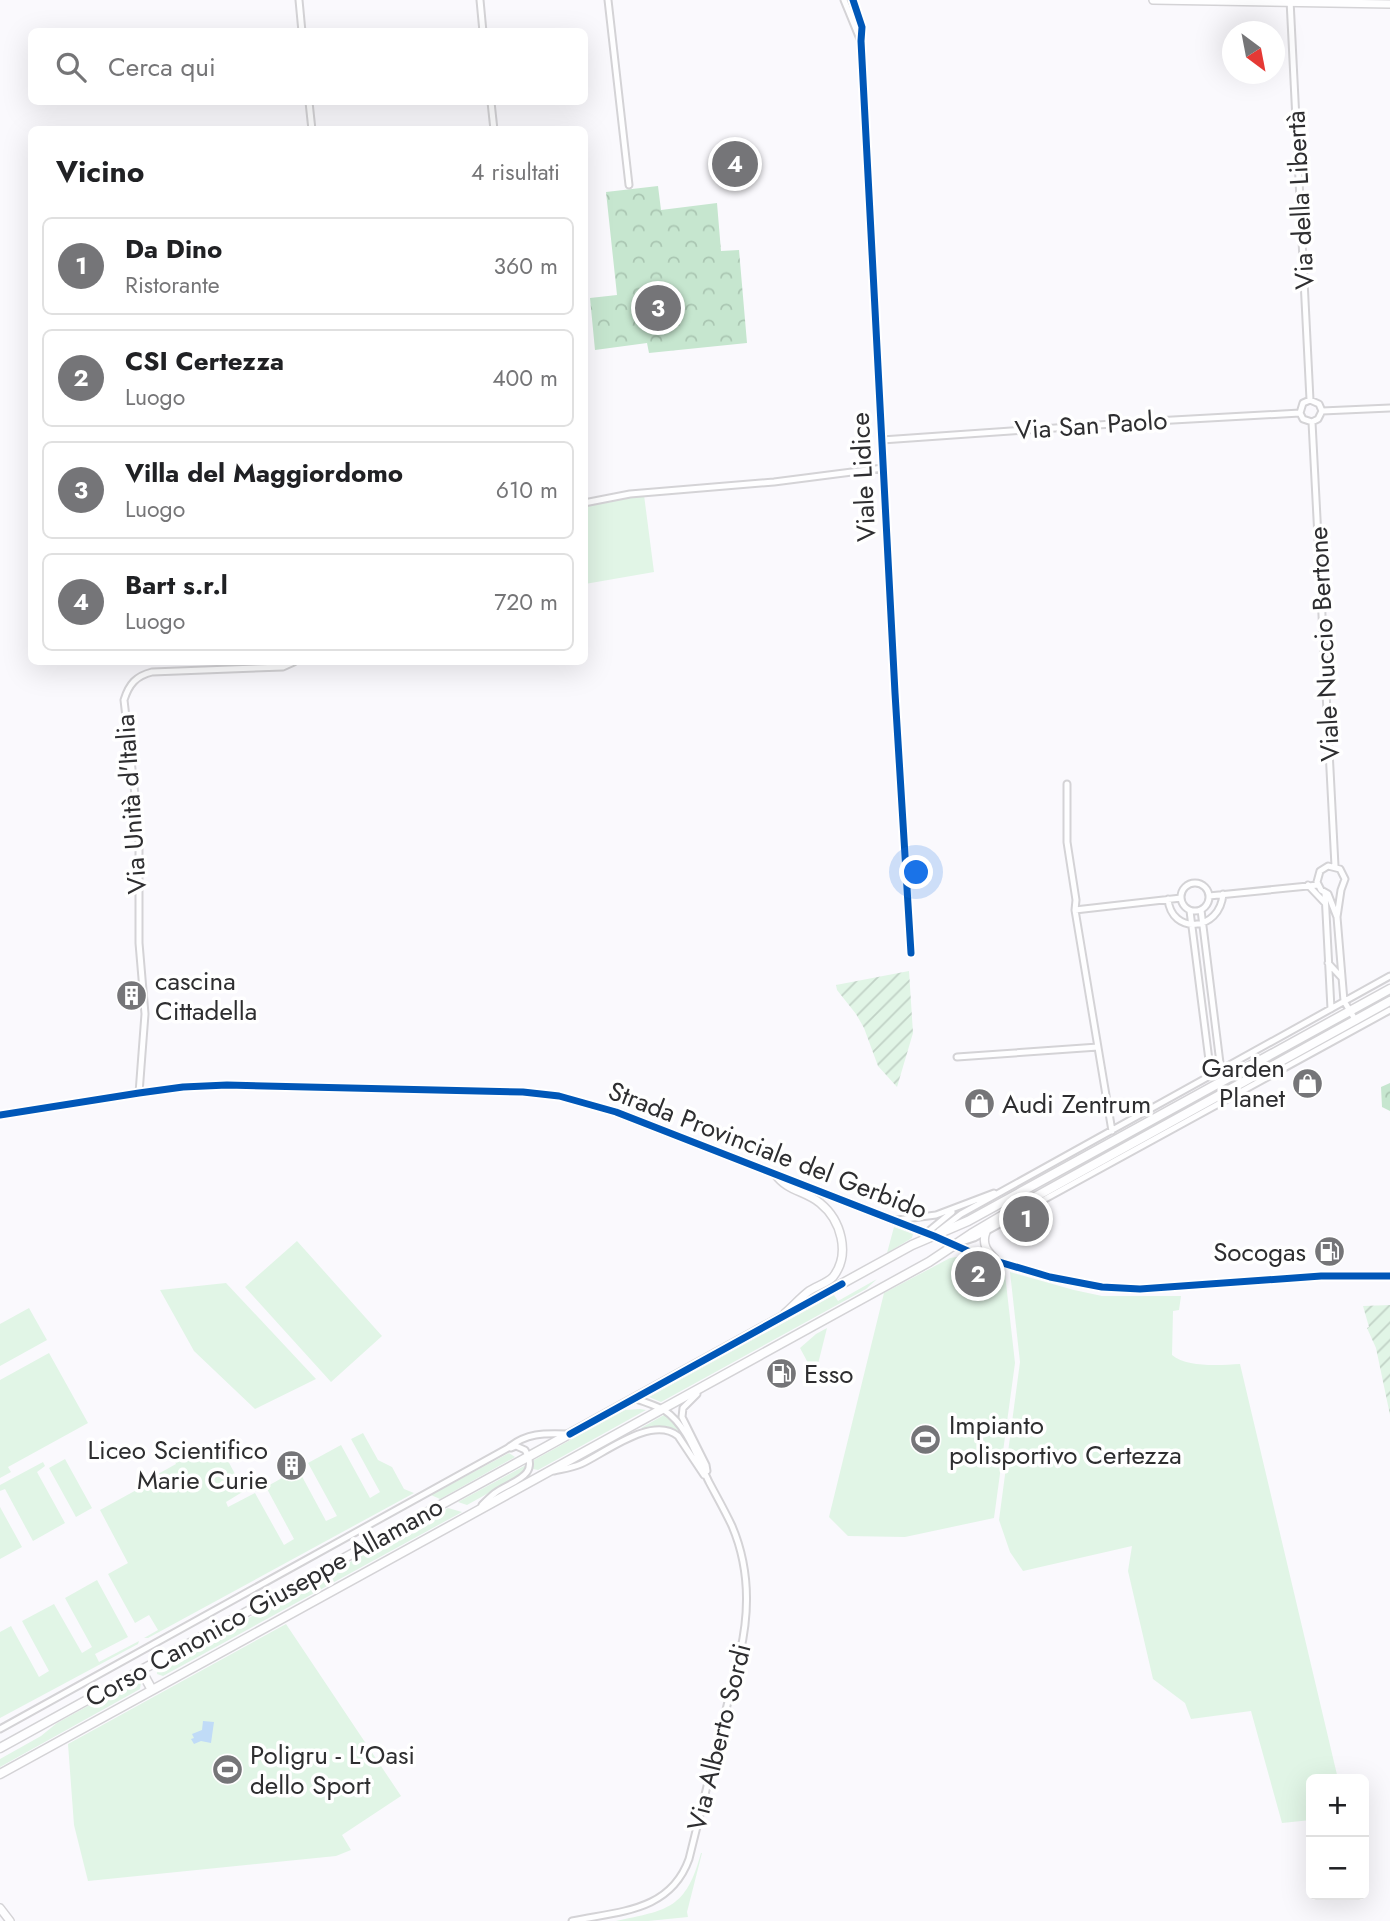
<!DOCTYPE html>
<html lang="it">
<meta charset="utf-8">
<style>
body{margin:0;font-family:Jost,sans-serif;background:#f6f6f6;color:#202124}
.controls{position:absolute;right:21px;bottom:21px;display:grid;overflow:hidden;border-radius:10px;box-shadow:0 7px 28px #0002}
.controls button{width:63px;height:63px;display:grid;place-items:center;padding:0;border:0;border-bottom:2px solid #e0e0e0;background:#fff;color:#202124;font:35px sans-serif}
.compass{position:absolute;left:1222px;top:21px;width:63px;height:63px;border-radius:50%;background:#fff;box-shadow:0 7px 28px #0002;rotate:148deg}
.you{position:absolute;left:917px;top:873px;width:24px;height:24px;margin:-18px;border:5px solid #fff;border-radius:50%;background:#1a73e8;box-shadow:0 0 0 10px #1a73e833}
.badge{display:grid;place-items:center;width:46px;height:46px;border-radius:50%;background:#757578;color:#fff;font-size:23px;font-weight:700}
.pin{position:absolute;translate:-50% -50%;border:4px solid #fff;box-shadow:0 2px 7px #0006}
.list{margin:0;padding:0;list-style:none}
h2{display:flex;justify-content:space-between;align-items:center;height:91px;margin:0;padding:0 28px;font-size:30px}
h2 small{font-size:23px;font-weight:400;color:#757577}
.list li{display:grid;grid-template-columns:46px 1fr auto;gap:21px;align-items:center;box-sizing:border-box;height:98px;margin:0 14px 14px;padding:0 14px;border:2px solid #e0e0e0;border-radius:10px}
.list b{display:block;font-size:26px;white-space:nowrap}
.list p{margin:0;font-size:23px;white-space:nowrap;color:#757577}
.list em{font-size:23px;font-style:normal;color:#757577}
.icon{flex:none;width:38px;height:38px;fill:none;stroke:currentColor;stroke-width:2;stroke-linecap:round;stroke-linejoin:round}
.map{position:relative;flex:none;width:1390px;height:1921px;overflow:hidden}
.search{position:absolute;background:#fff;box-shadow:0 7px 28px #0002;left:28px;top:28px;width:560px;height:77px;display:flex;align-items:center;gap:18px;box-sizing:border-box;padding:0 24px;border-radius:10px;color:#757577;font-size:26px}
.panel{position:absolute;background:#fff;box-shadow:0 7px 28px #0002;left:28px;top:126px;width:560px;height:539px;border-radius:10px}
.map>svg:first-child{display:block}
.grass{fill:#e1f5e6}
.forest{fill:url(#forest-crowns)}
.garden{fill:url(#garden-furrows)}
.water{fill:#c0dbf7}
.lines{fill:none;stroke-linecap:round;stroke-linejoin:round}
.minor-casing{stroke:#d4d3d6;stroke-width:9}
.tertiary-casing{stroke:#d4d3d6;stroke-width:10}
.secondary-casing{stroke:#d4d3d6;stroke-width:11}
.minor{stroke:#fefeff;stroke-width:5}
.tertiary{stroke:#fefeff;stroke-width:7}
.secondary{stroke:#fefeff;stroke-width:8}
.cycleway-casing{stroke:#fff;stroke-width:11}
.cycleway{stroke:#0057b8;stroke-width:7}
.labels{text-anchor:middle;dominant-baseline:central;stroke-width:7;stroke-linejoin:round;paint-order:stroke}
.street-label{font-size:26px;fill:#2e2e30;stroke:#fff}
.poi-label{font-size:26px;fill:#2e2e30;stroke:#fff;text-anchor:start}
</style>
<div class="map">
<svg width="1390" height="1921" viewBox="0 0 1390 1921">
<defs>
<pattern id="forest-crowns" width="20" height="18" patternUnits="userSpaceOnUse" patternTransform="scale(1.75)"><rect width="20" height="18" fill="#c6e6cf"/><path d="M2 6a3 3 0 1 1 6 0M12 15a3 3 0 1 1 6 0" fill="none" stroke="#aac6b2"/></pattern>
<pattern id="garden-furrows" width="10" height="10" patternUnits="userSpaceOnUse" patternTransform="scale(1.75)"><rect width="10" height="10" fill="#e1f5e6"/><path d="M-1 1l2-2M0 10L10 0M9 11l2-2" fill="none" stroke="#c1d2c6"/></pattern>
</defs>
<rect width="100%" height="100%" fill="#faf9fd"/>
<path class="grass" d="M 644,495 L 654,572 L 585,584 L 585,505 L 624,497 Z
M 894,1227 L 913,1234 L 912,1238 L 887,1253 Z
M 297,1241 L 382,1336 L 331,1382 L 245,1287 Z
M 957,1257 L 1005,1274 L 1015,1363 L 994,1518 L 905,1537 L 848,1536 L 829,1517 L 884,1293 L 950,1258 Z
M 1010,1272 L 1074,1290 L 1102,1296 L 1181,1296 L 1179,1310 L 1173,1311 L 1172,1355 C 1187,1368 1221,1365 1240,1364 L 1338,1779 L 1311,1779 L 1311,1820 L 1282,1823 L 1251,1711 L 1191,1719 L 1185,1703 L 1153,1679 L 1128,1571 L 1132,1546 L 1023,1571 L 1010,1552 L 999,1520 L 1020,1362 Z
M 877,1279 L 866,1289 L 661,1402 L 649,1397 L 834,1295 L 838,1301 Z
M 226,1283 L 316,1379 L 255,1409 L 194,1351 L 160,1290 Z
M 29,1308 L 47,1340 L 0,1366 L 0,1324 Z
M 827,1328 L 815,1376 L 800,1348 L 816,1334 Z
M 49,1353 L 88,1423 L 8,1467 L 11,1472 L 0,1478 L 0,1380 Z
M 640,1409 L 646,1410 L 538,1470 L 533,1469 L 534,1460 L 625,1410 Z
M 664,1415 L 673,1421 L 682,1434 C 670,1422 655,1428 641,1428 Z
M 363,1433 L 378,1460 L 392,1467 L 404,1489 L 414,1493 L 148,1638 L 144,1638 L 158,1630 L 149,1615 L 135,1623 L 108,1574 L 128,1563 L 100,1510 L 151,1482 L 149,1479 L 176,1464 L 173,1457 L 178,1454 L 183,1462 L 218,1442 L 244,1491 L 226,1502 L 228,1507 L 255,1493 L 284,1545 L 294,1539 L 266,1487 L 298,1469 L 326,1521 L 337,1516 L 308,1463 L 341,1445 L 370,1498 L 380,1492 L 351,1439 Z
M 509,1453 L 515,1457 L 440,1499 L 431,1495 Z
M 65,1459 L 92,1508 L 76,1517 L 49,1468 Z
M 43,1462 L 45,1466 L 37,1472 L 65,1523 L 33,1541 L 5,1489 L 0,1491 L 0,1485 Z
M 526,1465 L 524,1472 L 521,1475 L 467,1505 L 458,1502 Z
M 0,1507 L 22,1547 L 0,1559 Z
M 448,1508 L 462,1512 L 163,1676 L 157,1674 L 158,1668 Z
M 97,1580 L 128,1637 L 95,1654 L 99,1662 L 139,1641 L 138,1644 L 0,1718 L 0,1632 L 11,1626 L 39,1677 L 49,1671 L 22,1621 L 54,1604 L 82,1653 L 92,1647 L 65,1598 Z
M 286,1624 L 401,1796 L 342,1835 L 351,1850 L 336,1856 L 88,1881 L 74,1825 L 68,1744 Z
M 135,1680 L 141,1683 L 140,1689 L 0,1767 L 0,1759 L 41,1736 L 57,1723 Z
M 701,1853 L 702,1853 L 687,1912 L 688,1917 L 648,1921 L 616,1921 C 668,1910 686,1909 701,1853 Z"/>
<path class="forest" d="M 658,186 L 661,210 L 717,203 L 721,251 L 739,250 L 747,343 L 649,353 L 647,343 L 595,350 L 590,298 L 617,295 L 606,192 Z
M 1390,1083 L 1390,1111 L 1382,1107 L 1381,1087 Z"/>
<path class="garden" d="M 909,971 L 913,1033 L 897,1087 L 878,1066 L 864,1028 L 856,1014 L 837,990 L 836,985 Z
M 1390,1305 L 1390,1415 L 1376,1348 L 1367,1328 L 1369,1327 L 1363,1306 Z"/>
<path class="water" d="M 203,1721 L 214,1722 L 211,1743 L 201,1741 L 194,1744 L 191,1739 L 194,1738 L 192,1734 L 202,1730 Z"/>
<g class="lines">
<defs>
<path id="minor" d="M 299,0 L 302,32
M 480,0 L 483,32
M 608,0 L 629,185
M 844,0 L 860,39
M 853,0 L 862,27 L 861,41 L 895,693 L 911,953
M 1290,0 L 1310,400
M 309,102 L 312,130
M 491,102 L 494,130
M 1310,400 L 1303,403 L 1300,413 L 1303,419 L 1312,422
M 1310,400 L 1319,404 L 1322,411 L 1318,419 L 1312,422
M 1322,411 L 1390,408
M 1312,422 L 1335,866
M 882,440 L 1155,421 L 1300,413
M 584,503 L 630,494 L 774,482 L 883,468
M 1067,784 L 1067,842 L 1076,900 L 1075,910 L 1112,1131
M1181 897a14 14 0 1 1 28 0a14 14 0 1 1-28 0Z
M 1308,885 L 1325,903
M 1325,893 L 1331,1009
M 1209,896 L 1318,885
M 1168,899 C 1171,935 1220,932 1223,894
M 1075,910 L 1181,898
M 1201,910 L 1221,1071
M 1190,911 L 1211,1076
M 1337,917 L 1328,894 L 1321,890 L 1317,882 L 1320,871 L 1328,866 L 1340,869 L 1345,879 L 1341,890 L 1337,917 L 1344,1001 L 1356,1021
M 1328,963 L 1342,978
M 957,1057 L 1098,1047
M 139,1093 L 145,1014 L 139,943 L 139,844 L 135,795 L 124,700 C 129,684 136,676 152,672 L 283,667 L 294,662
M 897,1220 L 936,1215 L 994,1193
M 939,1231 L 961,1214 L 1390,976
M 924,1235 L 952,1212
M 962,1242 L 974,1238 L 1390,1010
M 697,1394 L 683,1408 L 682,1417 L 706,1465 L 707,1471
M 554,1471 C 563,1469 572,1468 581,1464 C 605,1453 652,1415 678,1436 L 704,1475
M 482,1505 C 486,1501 490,1497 495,1493 C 511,1481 541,1477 525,1450 L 516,1446 L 511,1448
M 0,1729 L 508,1448 C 526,1433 544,1433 567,1434
M 572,1921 C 619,1911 670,1912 689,1859 L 740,1653 C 750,1610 749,1566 732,1526 C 725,1511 717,1497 709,1482 C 697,1458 688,1426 664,1410 C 655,1405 644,1402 634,1398"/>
<path id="tertiary" d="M 1153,0 L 1390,4
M 0,1115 L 139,1093 L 183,1087 L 227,1085 L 523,1092 L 559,1096 L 616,1112 L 934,1236 L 979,1256 L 1050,1277 L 1102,1287 L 1140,1289 L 1321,1276 L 1390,1276
M 775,1174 C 788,1192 804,1190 820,1203 C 841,1220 851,1254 833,1277 C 827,1283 817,1286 809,1291 C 801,1297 793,1306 785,1313
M 986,1232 C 981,1245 988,1252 997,1261
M 0,1908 L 10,1921"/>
<path id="secondary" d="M 141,1670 L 152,1690
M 0,1748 L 883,1261 L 912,1245 L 968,1221 L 1390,989
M 0,1774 L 929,1262 L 971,1234 L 1015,1208 L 1390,1001"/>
</defs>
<use href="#minor" class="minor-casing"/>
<use href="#tertiary" class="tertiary-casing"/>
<use href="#secondary" class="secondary-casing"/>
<use href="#minor" class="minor"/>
<use href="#tertiary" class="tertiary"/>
<use href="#secondary" class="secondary"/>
<defs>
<path id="cycleway" d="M 853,0 L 862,27 L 861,41 L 895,693 L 911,953
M 0,1115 L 139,1093 L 183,1087 L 227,1085 L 523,1092 L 559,1096 L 616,1112 L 934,1236 L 979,1256 L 1050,1277 L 1102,1287 L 1140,1289 L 1321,1276 L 1390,1276
M 570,1434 L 842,1284"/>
</defs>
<use href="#cycleway" class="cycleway-casing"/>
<use href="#cycleway" class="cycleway"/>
</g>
<defs>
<symbol id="building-disc" viewBox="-11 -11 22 22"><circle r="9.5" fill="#757578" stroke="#fff"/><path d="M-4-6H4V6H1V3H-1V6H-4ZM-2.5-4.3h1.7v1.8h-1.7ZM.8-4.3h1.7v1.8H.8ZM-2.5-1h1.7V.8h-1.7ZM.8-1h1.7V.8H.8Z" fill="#fff"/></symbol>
<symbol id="shop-disc" viewBox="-11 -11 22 22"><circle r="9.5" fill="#757578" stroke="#fff"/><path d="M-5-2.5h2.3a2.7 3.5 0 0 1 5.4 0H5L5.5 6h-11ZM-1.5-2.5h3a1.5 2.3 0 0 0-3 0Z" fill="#fff"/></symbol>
<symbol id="fuel-disc" viewBox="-11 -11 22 22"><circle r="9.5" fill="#757578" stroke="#fff"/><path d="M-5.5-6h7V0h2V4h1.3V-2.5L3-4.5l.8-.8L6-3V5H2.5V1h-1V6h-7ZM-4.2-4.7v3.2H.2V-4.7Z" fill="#fff"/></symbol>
<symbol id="stadium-disc" viewBox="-11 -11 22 22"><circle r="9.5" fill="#757578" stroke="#fff"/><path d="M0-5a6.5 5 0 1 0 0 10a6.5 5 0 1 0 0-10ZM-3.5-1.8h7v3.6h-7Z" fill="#fff"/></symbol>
</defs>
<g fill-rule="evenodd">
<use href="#building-disc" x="114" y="978" width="35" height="35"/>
<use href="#shop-disc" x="1290" y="1066" width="35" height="35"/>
<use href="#shop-disc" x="962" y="1086" width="35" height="35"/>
<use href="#fuel-disc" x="1312" y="1234" width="35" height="35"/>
<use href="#fuel-disc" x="764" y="1356" width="35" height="35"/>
<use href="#stadium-disc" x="908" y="1422" width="35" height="35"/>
<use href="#building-disc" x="274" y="1448" width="35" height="35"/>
<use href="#stadium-disc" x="210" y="1752" width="35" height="35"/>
</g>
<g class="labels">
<g class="street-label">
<text transform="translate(1300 200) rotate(-93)">Via della Libertà</text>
<text transform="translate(1091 425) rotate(-4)">Via San Paolo</text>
<text transform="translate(863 477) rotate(-93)">Viale Lidice</text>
<text transform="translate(1324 644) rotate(-93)">Viale Nuccio Bertone</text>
<text transform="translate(131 804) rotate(-94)">Via Unità d'Italia</text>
<text transform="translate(768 1150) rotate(21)">Strada Provinciale del Gerbido</text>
<text transform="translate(264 1602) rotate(-29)">Corso Canonico Giuseppe Allamano</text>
<text transform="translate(719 1737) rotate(-76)">Via Alberto Sordi</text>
</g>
<g class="poi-label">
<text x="155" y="981">cascina<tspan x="155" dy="30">Cittadella</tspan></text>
<text x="1285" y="1068" text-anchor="end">Garden<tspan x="1285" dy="30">Planet</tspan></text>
<text x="1002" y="1104">Audi Zentrum</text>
<text x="1306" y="1252" text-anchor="end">Socogas</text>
<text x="804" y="1374">Esso</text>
<text x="949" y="1425">Impianto<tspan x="949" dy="30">polisportivo Certezza</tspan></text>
<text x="268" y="1450" text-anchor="end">Liceo Scientifico<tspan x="268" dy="30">Marie Curie</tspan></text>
<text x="250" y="1755">Poligru - L'Oasi<tspan x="250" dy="30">dello Sport</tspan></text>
</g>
</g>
</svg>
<div class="controls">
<button>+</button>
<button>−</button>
</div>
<svg class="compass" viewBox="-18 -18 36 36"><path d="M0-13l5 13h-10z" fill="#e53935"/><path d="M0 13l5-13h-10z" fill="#757577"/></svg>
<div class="you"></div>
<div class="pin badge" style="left:1026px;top:1219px">1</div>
<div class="pin badge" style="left:978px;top:1274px">2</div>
<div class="pin badge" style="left:658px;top:308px">3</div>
<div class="pin badge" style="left:735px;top:164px">4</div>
<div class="search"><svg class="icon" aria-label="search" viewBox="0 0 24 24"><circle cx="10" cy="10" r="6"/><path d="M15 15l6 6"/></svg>Cerca qui</div>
<section class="panel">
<h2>Vicino<small>4 risultati</small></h2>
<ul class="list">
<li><span class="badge">1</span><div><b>Da Dino</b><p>Ristorante</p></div><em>360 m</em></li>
<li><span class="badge">2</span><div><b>CSI Certezza</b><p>Luogo</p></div><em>400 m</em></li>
<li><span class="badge">3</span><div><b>Villa del Maggiordomo</b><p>Luogo</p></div><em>610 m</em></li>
<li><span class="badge">4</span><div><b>Bart s.r.l</b><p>Luogo</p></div><em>720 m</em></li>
</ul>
</section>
</div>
